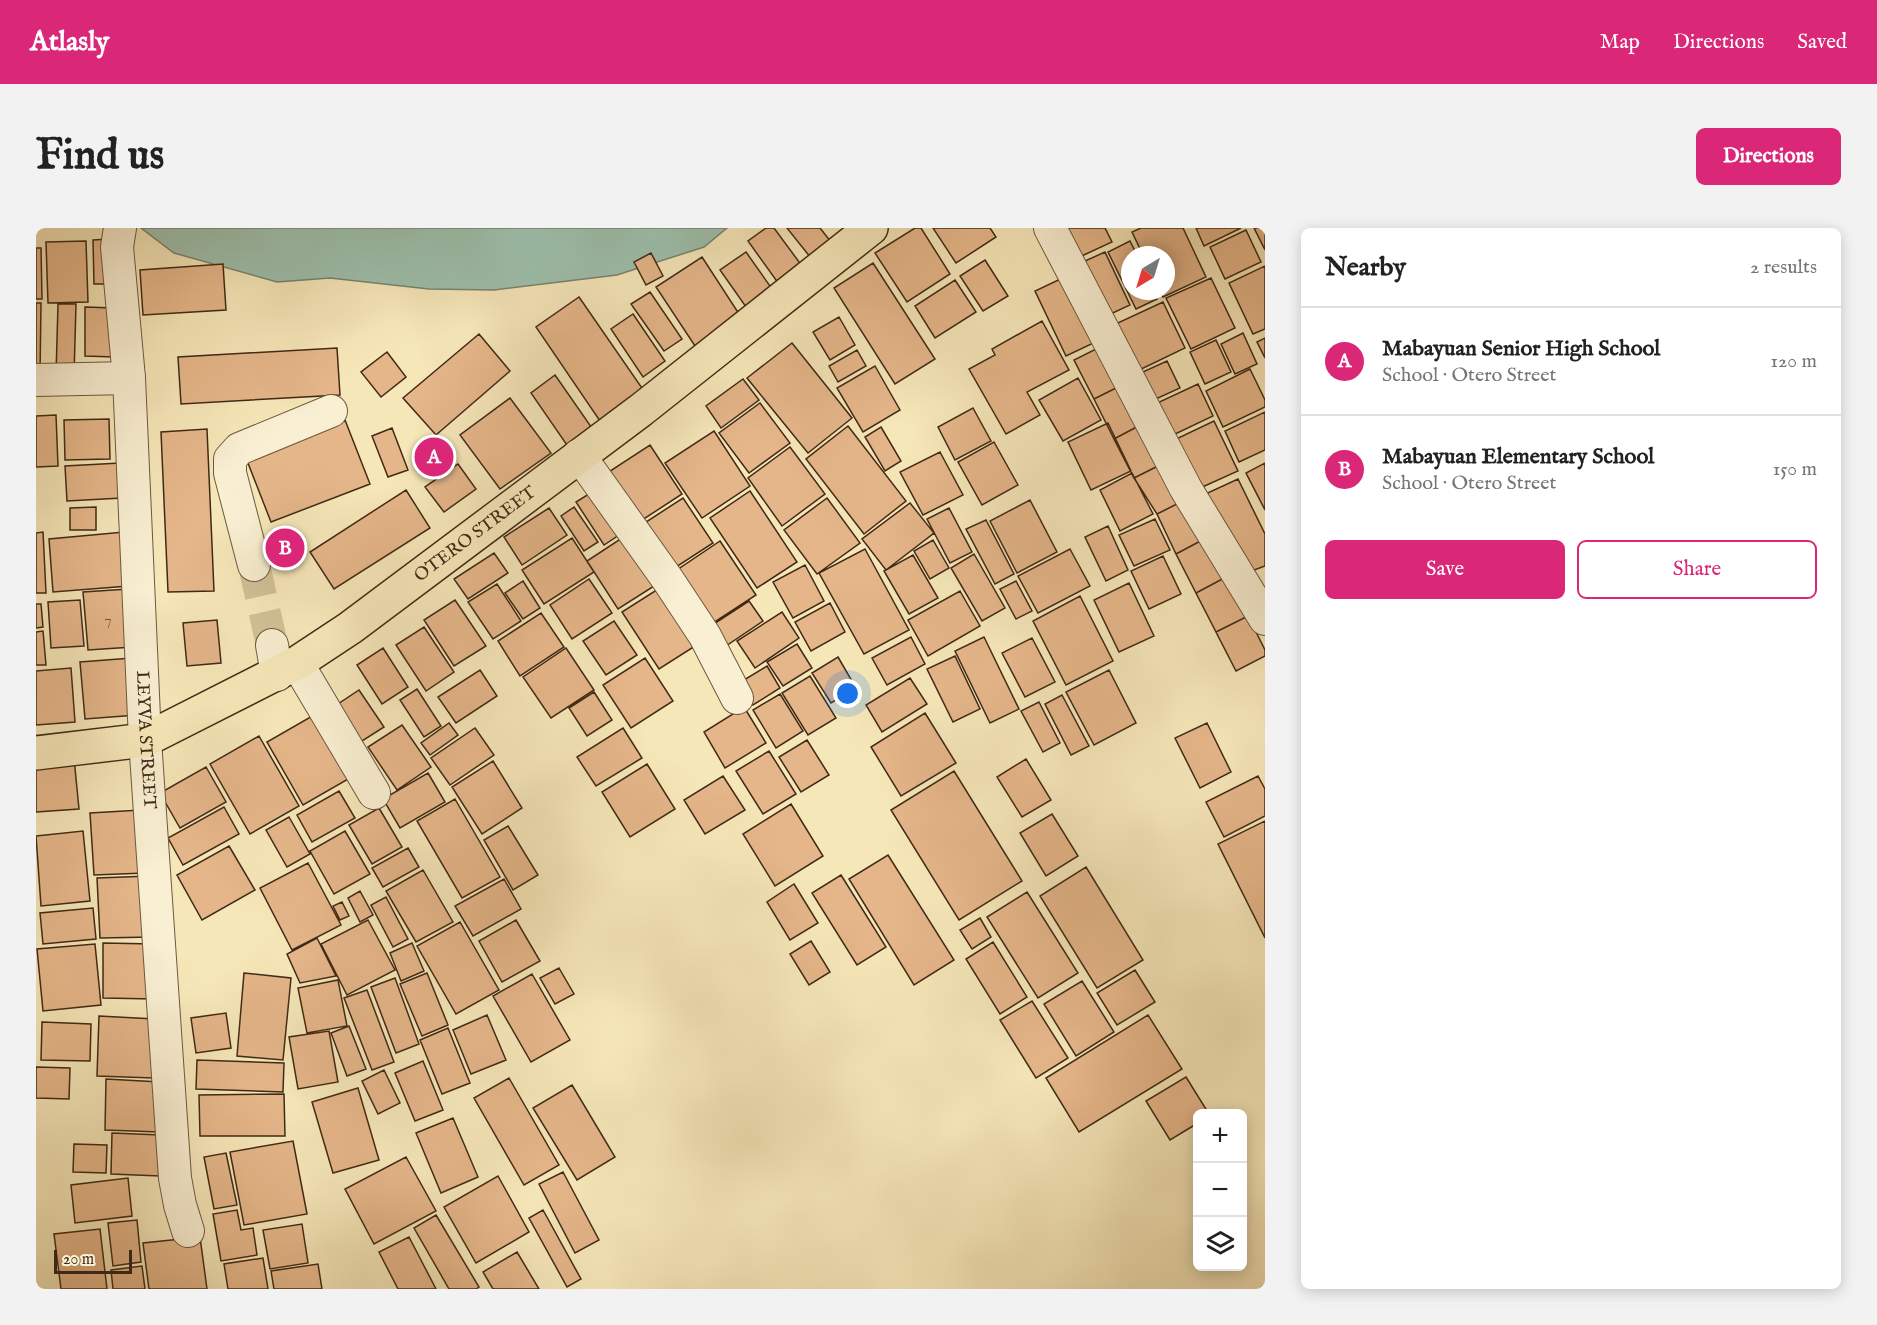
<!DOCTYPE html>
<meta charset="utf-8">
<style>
body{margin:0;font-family:"IM FELL English",serif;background:#f2f2f2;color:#222}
.controls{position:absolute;right:18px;bottom:18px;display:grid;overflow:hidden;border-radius:9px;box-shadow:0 3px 15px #0003}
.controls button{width:54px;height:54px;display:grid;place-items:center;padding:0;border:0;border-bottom:2px solid #e0e0e0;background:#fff;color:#222;font:30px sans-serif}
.compass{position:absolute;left:1085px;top:18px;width:54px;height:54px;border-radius:50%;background:#fff;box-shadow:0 3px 15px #0003;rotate:218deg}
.scale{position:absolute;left:18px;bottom:15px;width:78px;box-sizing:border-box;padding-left:6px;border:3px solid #402a16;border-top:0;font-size:16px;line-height:21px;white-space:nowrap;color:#402a16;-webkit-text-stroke:4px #f9efd2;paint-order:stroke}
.you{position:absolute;left:812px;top:466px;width:21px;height:21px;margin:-15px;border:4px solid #fff;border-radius:50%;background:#1a73e8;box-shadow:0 0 0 9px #1a73e833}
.badge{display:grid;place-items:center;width:39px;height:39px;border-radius:50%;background:#db2777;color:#fff;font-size:20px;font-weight:700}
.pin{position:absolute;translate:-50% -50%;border:3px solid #fff;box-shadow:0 2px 6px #0006}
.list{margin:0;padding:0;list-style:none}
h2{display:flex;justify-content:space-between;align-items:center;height:78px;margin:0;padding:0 24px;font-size:26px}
h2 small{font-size:20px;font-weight:400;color:#767676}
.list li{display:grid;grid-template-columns:39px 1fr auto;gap:18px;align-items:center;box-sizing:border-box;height:108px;padding:0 24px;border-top:2px solid #e0e0e0}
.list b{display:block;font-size:22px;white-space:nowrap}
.list p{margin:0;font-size:20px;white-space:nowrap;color:#767676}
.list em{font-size:20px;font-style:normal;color:#767676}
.actions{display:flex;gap:12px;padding:18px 24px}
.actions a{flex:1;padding:14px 0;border:2px solid #db2777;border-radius:9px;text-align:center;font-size:21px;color:#db2777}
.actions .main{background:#db2777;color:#fff}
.icon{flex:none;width:33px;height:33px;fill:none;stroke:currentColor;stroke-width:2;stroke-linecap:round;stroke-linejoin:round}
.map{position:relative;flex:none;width:1229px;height:1061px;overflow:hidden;border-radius:9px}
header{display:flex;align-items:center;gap:36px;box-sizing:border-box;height:84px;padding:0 30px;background:#db2777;color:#fff}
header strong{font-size:28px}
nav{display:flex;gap:33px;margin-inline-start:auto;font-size:21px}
.intro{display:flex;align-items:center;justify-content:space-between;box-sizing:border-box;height:144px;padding:0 36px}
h1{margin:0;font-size:42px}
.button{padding:15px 27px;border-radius:9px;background:#db2777;color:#fff;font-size:21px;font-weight:700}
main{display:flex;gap:36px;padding:0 36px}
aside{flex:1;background:#fff;border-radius:9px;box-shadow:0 3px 15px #0003}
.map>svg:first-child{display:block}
.water{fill:#9dc0ad;stroke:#788471;stroke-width:1.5}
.building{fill:#e5b689;stroke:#402a16;stroke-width:1.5}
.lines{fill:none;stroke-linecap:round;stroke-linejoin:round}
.minor-tunnel{stroke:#d2c198;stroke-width:32;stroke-dasharray:32 16;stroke-linecap:butt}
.minor-casing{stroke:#6e593f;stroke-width:34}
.major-casing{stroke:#402a16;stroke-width:36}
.minor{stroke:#f9efd2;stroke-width:32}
.major{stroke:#f6e7b9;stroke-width:33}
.labels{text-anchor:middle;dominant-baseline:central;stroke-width:6;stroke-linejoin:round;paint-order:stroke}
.number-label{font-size:15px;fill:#694d33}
.street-label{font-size:18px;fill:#402a16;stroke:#f9efd2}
</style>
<header>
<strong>Atlasly</strong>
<nav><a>Map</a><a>Directions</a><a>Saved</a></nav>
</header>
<div class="intro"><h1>Find us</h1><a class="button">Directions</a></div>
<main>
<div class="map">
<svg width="1229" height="1061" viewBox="0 0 1229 1061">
<rect width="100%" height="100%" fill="#f6e7b9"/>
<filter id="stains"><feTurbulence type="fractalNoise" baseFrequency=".00333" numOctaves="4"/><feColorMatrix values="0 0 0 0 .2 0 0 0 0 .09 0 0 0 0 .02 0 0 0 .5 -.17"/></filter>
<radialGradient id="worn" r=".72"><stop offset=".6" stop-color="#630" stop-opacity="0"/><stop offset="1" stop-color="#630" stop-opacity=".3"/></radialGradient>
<path class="water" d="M 105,0 L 691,0 L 668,19 L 581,47 L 458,62 L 393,61 L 294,50 L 241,54 L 138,25 Z"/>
<path class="building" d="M 730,0 L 738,0 L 769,42 L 745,59 L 712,13 Z
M 751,0 L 784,0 L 795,14 L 775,30 Z
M 879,0 L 885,0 L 914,46 L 871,74 L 839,25 Z
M 897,0 L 954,0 L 960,9 L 920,35 Z
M 1022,0 L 1069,0 L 1076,14 L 1037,32 Z
M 1105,0 L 1147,0 L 1170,49 L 1127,69 L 1124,63 L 1130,63 L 1130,27 L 1107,27 L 1096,4 Z
M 1160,0 L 1205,0 L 1168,18 Z
M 1218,0 L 1229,0 L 1229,22 Z
M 1210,2 L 1225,34 L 1189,51 L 1174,19 Z
M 74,11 L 75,56 L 58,56 L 57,12 Z
M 50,13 L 52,74 L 12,75 L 10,14 Z
M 1094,13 L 1101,27 L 1094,27 L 1094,63 L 1118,63 L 1121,71 L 1100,81 L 1072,24 Z
M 0,20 L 5,20 L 6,71 L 0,71 Z
M 710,24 L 741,68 L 715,86 L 684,42 Z
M 1069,24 L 1094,77 L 1066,90 L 1040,37 Z
M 615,25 L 627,48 L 610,57 L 598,34 Z
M 666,29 L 707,92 L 661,121 L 620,59 Z
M 949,32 L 972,68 L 947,83 L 924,48 Z
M 837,35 L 899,131 L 859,156 L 798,60 Z
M 187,36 L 190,82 L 107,87 L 104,42 Z
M 1229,38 L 1229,101 L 1217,106 L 1193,55 Z
M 1035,46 L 1066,111 L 1030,128 L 999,63 Z
M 1175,50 L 1199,100 L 1155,121 L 1130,70 Z
M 919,52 L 940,84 L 899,110 L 879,78 Z
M 614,64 L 646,111 L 628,123 L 595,76 Z
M 543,69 L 608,163 L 564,193 L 500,99 Z
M 1127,74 L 1149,120 L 1095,146 L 1073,99 Z
M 0,75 L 5,75 L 4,146 L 0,146 Z
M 22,76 L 40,76 L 38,148 L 20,147 Z
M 49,79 L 78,80 L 78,129 L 49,128 Z
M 597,86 L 629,133 L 607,149 L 575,101 Z
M 803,89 L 819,117 L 794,132 L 777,104 Z
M 1006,93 L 1033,142 L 991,164 L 1004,187 L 970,206 L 933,141 L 959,127 L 956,121 Z
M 1207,105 L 1221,136 L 1199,146 L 1185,116 Z
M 443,106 L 474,143 L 400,207 L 367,170 Z
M 1229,110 L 1229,130 L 1221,114 Z
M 1180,112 L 1195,144 L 1169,156 L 1154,124 Z
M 756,115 L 816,190 L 772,225 L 711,150 Z
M 1070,116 L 1090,155 L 1058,171 L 1038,132 Z
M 301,120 L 304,167 L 145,176 L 142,129 Z
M 821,122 L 830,138 L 802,154 L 793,138 Z
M 351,124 L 370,149 L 345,169 L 325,144 Z
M 1131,133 L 1144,160 L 1111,175 L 1098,148 Z
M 839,138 L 864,182 L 827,204 L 801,160 Z
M 1214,141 L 1229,172 L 1229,179 L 1187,199 L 1170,163 Z
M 519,147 L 558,203 L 533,220 L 495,165 Z
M 1042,150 L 1065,192 L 1027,213 L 1003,172 Z
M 707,151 L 723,172 L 685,200 L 670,178 Z
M 1090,155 L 1110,194 L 1078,211 L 1058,171 Z
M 1162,156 L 1177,188 L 1135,208 L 1119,176 Z
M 474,170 L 515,225 L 464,261 L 424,207 Z
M 724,175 L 754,215 L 713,245 L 683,205 Z
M 937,180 L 955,213 L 919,232 L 902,199 Z
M 1229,184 L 1229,222 L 1203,234 L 1189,203 Z
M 20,187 L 22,238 L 0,239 L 0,188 Z
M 73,191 L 74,231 L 29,232 L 28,192 Z
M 309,192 L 334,256 L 235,294 L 210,230 Z
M 1178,193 L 1202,243 L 1162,261 L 1138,212 Z
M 1110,194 L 1130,234 L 1098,250 L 1078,211 Z
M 1072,195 L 1095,243 L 1055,262 L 1032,214 Z
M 812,198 L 870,273 L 828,306 L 770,231 Z
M 845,199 L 865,233 L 849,243 L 829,209 Z
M 356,200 L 372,242 L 352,249 L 336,208 Z
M 171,201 L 178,363 L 132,364 L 125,204 Z
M 678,203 L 714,258 L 666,290 L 629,235 Z
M 958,214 L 982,257 L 946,277 L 922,234 Z
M 614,217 L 646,266 L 597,298 L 565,249 Z
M 754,219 L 789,266 L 746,298 L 712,250 Z
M 904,224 L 927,267 L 887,287 L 864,244 Z
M 1130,234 L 1153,270 L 1121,286 L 1098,250 Z
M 84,235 L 86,270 L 31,273 L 29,238 Z
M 1229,235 L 1229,282 L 1210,245 Z
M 422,236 L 440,261 L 408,284 L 389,259 Z
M 1096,245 L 1117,286 L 1084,303 L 1064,262 Z
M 1202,251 L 1229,306 L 1229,338 L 1210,345 L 1165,268 Z
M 564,259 L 592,301 L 568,317 L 540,274 Z
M 370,262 L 394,300 L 298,361 L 274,324 Z
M 714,263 L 761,334 L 721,360 L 674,290 Z
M 647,270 L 677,315 L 637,341 L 607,296 Z
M 791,270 L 824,315 L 781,346 L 748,302 Z
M 1153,270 L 1172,309 L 1140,326 L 1121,286 Z
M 994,272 L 1021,324 L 981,345 L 954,293 Z
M 874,275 L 898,305 L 850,342 L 826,311 Z
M 60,279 L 60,302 L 34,302 L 34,280 Z
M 538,279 L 562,314 L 548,323 L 525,288 Z
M 513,280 L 531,307 L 486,337 L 468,309 Z
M 913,280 L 936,324 L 914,335 L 891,291 Z
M 1119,291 L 1134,322 L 1098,338 L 1083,307 Z
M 950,292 L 978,346 L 959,356 L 930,301 Z
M 1072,298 L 1092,342 L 1070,353 L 1049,309 Z
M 7,304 L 10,365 L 0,365 L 0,305 Z
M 88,304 L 93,358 L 17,364 L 13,311 Z
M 595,304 L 626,353 L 582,381 L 551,333 Z
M 1172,309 L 1192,348 L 1160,365 L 1140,326 Z
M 536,310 L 558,344 L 508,376 L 486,342 Z
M 897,312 L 913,340 L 894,351 L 878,323 Z
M 684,313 L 720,367 L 668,401 L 632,348 Z
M 829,321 L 873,402 L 828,426 L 783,345 Z
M 1034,321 L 1054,358 L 1002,385 L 982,348 Z
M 458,325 L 472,345 L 432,371 L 418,351 Z
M 938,326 L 969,380 L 946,393 L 915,340 Z
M 877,327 L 902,370 L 873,386 L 848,343 Z
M 1127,328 L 1145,366 L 1113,381 L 1095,343 Z
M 769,337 L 788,373 L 757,390 L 737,354 Z
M 1192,348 L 1212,388 L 1180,404 L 1160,365 Z
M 553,351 L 576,385 L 536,411 L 514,377 Z
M 487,353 L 504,380 L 487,391 L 469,365 Z
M 980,353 L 996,383 L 980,391 L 964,361 Z
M 1093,355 L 1118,408 L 1083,424 L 1058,372 Z
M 461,356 L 485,393 L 457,411 L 432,374 Z
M 630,356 L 667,413 L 623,441 L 586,384 Z
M 92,361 L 97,419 L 52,422 L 47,364 Z
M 924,363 L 944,398 L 892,428 L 872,392 Z
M 1044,368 L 1077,433 L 1030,457 L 997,393 Z
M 44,372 L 48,418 L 15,420 L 12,374 Z
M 419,372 L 450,418 L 418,438 L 388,392 Z
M 713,373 L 727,393 L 684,422 L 670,401 Z
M 794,375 L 809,404 L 775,423 L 759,394 Z
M 0,376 L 5,376 L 7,399 L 0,400 Z
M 746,384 L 763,410 L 719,440 L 701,413 Z
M 505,385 L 528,419 L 484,448 L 462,413 Z
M 1212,388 L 1229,422 L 1229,428 L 1200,443 L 1180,404 Z
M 181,392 L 185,435 L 151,438 L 147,395 Z
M 578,393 L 601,427 L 570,447 L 547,413 Z
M 388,399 L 418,444 L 390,463 L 360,417 Z
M 7,403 L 10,437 L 0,437 L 0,404 Z
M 875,409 L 889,436 L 851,457 L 836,430 Z
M 948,409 L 983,481 L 954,495 L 919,423 Z
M 996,410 L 1019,454 L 989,469 L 966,425 Z
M 761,416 L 776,440 L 747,458 L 731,434 Z
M 347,420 L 372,459 L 346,476 L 321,437 Z
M 530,420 L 558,462 L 515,490 L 487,449 Z
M 919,428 L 944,481 L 917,494 L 891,441 Z
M 802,429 L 820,460 L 795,475 L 776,445 Z
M 96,430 L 101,487 L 49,491 L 44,434 Z
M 609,430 L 637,473 L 595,500 L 567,457 Z
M 731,438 L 744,460 L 717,477 L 703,455 Z
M 35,440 L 39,494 L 0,497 L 0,443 Z
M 444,442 L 461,468 L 420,495 L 402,469 Z
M 1073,442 L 1100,495 L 1058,517 L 1030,464 Z
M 774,448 L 800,490 L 772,507 L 746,465 Z
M 874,450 L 891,476 L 846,504 L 830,477 Z
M 381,461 L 405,498 L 388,509 L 364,472 Z
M 323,462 L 348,499 L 323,515 L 299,478 Z
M 558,464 L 576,492 L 551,508 L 533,480 Z
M 744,466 L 767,503 L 740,520 L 717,482 Z
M 1026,467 L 1053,518 L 1035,527 L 1009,476 Z
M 1003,474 L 1024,515 L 1007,524 L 985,483 Z
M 708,479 L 730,515 L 689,540 L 668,504 Z
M 889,485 L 920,535 L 865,568 L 835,519 Z
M 278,487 L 314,550 L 267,577 L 231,514 Z
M 413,495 L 422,507 L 394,527 L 385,515 Z
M 1171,495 L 1195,544 L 1164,560 L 1139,510 Z
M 366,497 L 395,539 L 361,562 L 332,519 Z
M 439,500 L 458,527 L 414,557 L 395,530 Z
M 587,500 L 606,530 L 560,558 L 541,529 Z
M 223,508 L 263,578 L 214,606 L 174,536 Z
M 771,512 L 793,547 L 765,564 L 743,529 Z
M 733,523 L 760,566 L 727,586 L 700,543 Z
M 38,530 L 43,581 L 0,584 L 0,533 Z
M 990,531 L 1015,572 L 986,589 L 961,549 Z
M 457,533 L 486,580 L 446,606 L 416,559 Z
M 611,536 L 639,581 L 594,609 L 566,564 Z
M 170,539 L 190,574 L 144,600 L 124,565 Z
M 918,543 L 986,653 L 923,692 L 855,582 Z
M 392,545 L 409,574 L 364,600 L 347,571 Z
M 687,548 L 709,582 L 669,606 L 648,572 Z
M 1222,548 L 1229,561 L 1229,588 L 1188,609 L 1170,574 Z
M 303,563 L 319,590 L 276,614 L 261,587 Z
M 419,571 L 464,649 L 426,670 L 381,593 Z
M 755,576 L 787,628 L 739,658 L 707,606 Z
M 188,579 L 203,606 L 147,637 L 132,610 Z
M 343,580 L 366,619 L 336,636 L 313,597 Z
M 105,582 L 109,645 L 58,647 L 54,585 Z
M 1016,586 L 1042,628 L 1010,648 L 984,605 Z
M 253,589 L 274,626 L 251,639 L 230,602 Z
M 1229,593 L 1229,710 L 1182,616 Z
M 472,598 L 502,647 L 477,662 L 448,612 Z
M 47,603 L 54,673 L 5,678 L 0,608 Z
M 309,603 L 334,646 L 298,666 L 274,623 Z
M 193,618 L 219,662 L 166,692 L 141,647 Z
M 372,620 L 383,639 L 347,659 L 336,640 Z
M 852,627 L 918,732 L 878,757 L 813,651 Z
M 272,635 L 305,697 L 256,722 L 224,660 Z
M 1050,639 L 1107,732 L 1061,760 L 1004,668 Z
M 387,642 L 417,694 L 380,714 L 350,663 Z
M 805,647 L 850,719 L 821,737 L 776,665 Z
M 114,648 L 116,709 L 64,710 L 61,650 Z
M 468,651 L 485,681 L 437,708 L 419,678 Z
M 758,656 L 782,695 L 754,712 L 731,674 Z
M 324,663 L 337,687 L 324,694 L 312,670 Z
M 991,664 L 1042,745 L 1002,770 L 951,689 Z
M 350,669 L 372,711 L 357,719 L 335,677 Z
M 306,674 L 313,688 L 304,692 L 297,678 Z
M 57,680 L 60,711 L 7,716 L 4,685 Z
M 944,690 L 955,709 L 936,721 L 924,702 Z
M 332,692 L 359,742 L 311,767 L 285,716 Z
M 480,692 L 504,733 L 466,754 L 443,713 Z
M 424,694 L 463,762 L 420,786 L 381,718 Z
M 281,710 L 300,748 L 264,755 L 251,726 Z
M 775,713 L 794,744 L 773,757 L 754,726 Z
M 957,714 L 991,769 L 964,786 L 930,731 Z
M 67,715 L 118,716 L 118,771 L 67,770 Z
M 376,715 L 388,743 L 365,753 L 354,725 Z
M 59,716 L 65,777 L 7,783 L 1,721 Z
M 523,740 L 538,766 L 519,776 L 504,750 Z
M 1099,742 L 1119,774 L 1081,797 L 1061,765 Z
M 208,745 L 255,750 L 247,832 L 201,828 Z
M 391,745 L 412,797 L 386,808 L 364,756 Z
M 496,746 L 534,812 L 495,834 L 457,768 Z
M 359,750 L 383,816 L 360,825 L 335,759 Z
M 302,752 L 311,798 L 271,805 L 262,760 Z
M 1046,753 L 1078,804 L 1040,828 L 1008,776 Z
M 331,762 L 358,834 L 336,842 L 308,770 Z
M 996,773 L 1032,830 L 1000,850 L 964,792 Z
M 190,785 L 195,820 L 160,825 L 155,790 Z
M 451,787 L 470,832 L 435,846 L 417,802 Z
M 1112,787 L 1146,841 L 1043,904 L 1010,850 Z
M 63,788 L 119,791 L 117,850 L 61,848 Z
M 6,794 L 55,796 L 54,833 L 5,832 Z
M 313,798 L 330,841 L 311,848 L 295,805 Z
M 412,800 L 434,855 L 406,866 L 384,812 Z
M 293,803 L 302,854 L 262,861 L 253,809 Z
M 161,832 L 248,835 L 247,864 L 160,861 Z
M 387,833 L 407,882 L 379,893 L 359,845 Z
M 0,839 L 34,840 L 33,871 L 0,870 Z
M 348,842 L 364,875 L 342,886 L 326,853 Z
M 1150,849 L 1173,886 L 1162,886 L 1162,895 L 1134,912 L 1110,873 Z
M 473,850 L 523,937 L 488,957 L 438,870 Z
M 70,851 L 124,854 L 123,904 L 69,902 Z
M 536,857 L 579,929 L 541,952 L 497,880 Z
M 322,860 L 343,932 L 297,945 L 276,874 Z
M 248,866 L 249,908 L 164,908 L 163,867 Z
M 417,890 L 442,949 L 405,965 L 380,905 Z
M 76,905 L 125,907 L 124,948 L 75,946 Z
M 257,913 L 271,986 L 208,997 L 194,924 Z
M 38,916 L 71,917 L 70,945 L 37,944 Z
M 190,925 L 201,977 L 178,981 L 168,929 Z
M 370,929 L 400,983 L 338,1016 L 309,961 Z
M 527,944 L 563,1012 L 539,1025 L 503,956 Z
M 462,948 L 493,1004 L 440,1035 L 408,979 Z
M 92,950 L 96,988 L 39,995 L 35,957 Z
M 201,982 L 205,1002 L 217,1000 L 221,1027 L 185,1033 L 177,986 Z
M 507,982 L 545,1051 L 531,1059 L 493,990 Z
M 400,987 L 443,1059 L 440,1061 L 413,1061 L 378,1000 Z
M 101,992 L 105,1034 L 77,1038 L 72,995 Z
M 266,996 L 272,1035 L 234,1041 L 227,1002 Z
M 64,1001 L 71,1061 L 25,1061 L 18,1006 Z
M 164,1009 L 171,1061 L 113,1061 L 107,1015 Z
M 373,1009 L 400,1061 L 362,1061 L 343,1024 Z
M 481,1024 L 503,1061 L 457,1061 L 447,1044 Z
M 227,1030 L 232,1061 L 192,1061 L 188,1036 Z
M 282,1036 L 286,1061 L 238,1061 L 235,1043 Z
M 106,1038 L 109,1061 L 77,1061 L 75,1042 Z"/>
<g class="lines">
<path class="minor-tunnel" d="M 218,337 L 236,417"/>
<defs>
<g id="minor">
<path id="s1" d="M 84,0 L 81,19 L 93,150 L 109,512 L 139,950 L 144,977 L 152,1003"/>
<path d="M 1014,0 L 1150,261 L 1229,391"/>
<path d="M 0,152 L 93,150"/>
<path d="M 543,227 L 632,352 L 669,408 L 701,470"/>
<path d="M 218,337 L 194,245 L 194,231 L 203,221 L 295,183"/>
<path d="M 236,417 L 241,447"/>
<path d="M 261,435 L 338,565"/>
</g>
<g id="major">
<path id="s2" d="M 0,525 L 109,512 L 261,435 L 314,400 L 605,182 L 835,0"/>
</g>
</defs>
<use href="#minor" class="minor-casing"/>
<use href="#major" class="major-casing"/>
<use href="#minor" class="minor"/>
<use href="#major" class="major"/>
</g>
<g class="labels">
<g class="number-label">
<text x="72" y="391">7</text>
</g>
<g class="street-label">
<text stroke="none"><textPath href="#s2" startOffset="500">OTERO STREET</textPath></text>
<text stroke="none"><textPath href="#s1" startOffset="513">LEYVA STREET</textPath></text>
</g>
</g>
<rect width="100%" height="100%" filter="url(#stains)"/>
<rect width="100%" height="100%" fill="url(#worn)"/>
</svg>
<div class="controls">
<button>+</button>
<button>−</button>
<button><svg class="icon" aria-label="layers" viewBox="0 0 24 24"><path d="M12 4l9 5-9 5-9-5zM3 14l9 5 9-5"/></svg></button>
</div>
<svg class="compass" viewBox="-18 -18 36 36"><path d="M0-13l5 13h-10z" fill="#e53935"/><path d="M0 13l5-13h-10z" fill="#767676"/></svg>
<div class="scale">20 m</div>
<div class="you"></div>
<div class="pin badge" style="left:398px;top:229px">A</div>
<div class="pin badge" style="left:249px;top:320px">B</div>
</div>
<aside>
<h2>Nearby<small>2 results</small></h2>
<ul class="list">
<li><span class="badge">A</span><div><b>Mabayuan Senior High School</b><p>School · Otero Street</p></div><em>120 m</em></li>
<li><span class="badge">B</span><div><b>Mabayuan Elementary School</b><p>School · Otero Street</p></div><em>150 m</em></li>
</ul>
<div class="actions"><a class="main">Save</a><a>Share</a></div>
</aside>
</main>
